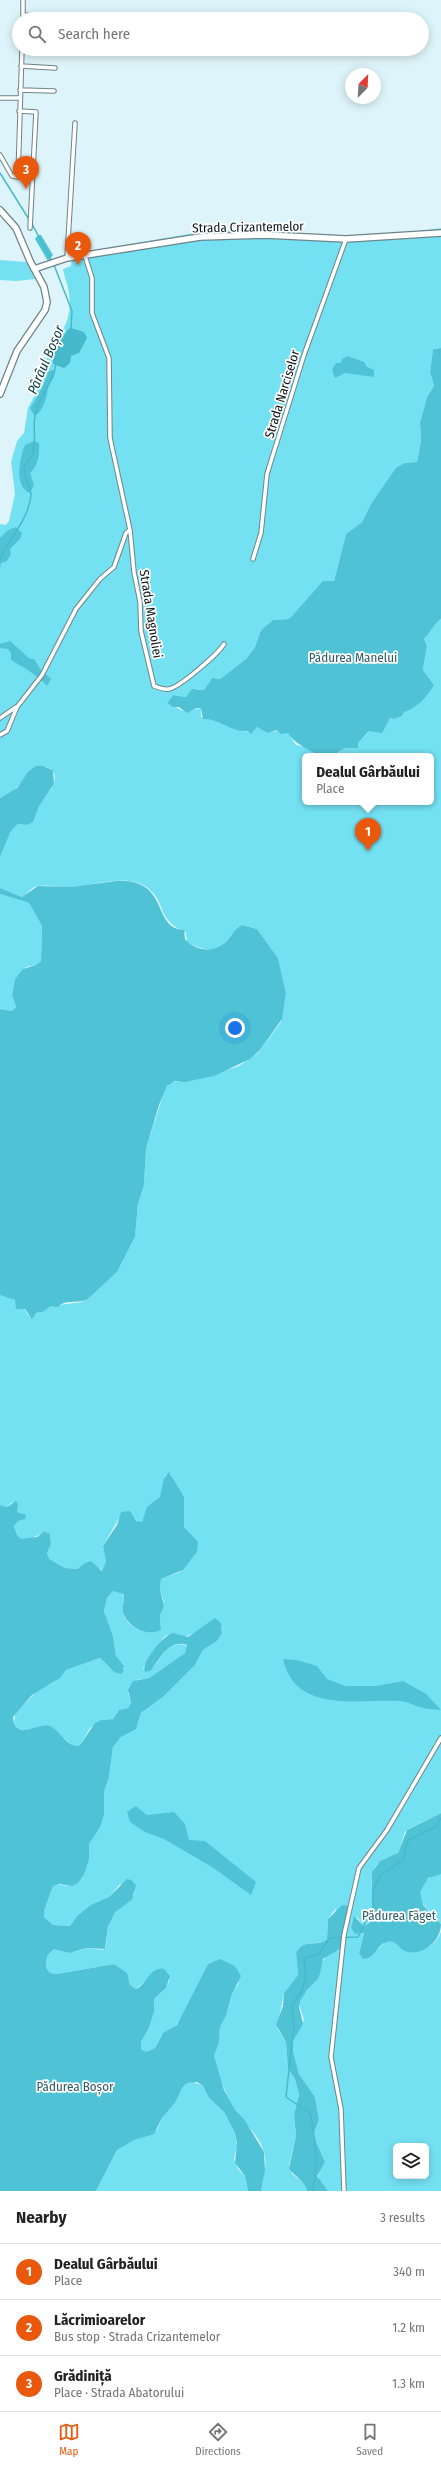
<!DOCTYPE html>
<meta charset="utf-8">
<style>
body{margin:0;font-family:"Fira Sans Condensed",sans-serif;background:#f2f2f2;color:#222}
.controls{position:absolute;right:12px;bottom:12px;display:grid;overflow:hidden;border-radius:6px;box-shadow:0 2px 10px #0003}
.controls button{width:36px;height:36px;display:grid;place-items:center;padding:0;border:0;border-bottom:1px solid #e0e0e0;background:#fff;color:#222;font:20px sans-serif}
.compass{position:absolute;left:345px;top:68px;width:36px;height:36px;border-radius:50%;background:#fff;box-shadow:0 2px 10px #0003;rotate:24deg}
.you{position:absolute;left:235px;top:1028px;width:14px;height:14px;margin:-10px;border:3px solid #fff;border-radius:50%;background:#1a73e8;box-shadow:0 0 0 6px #1a73e833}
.badge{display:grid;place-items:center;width:26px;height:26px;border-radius:50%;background:#ea580c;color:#fff;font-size:13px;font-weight:700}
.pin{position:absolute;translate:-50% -33px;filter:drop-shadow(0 1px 2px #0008)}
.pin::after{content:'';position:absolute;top:21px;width:14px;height:12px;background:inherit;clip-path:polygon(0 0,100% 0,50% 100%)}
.popup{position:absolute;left:302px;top:753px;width:132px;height:52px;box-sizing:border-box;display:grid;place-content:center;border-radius:6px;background:#fff;filter:drop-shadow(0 1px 3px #0005);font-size:13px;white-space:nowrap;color:#767676}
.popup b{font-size:15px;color:#222}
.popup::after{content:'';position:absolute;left:50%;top:100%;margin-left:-8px;border:8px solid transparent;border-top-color:#fff}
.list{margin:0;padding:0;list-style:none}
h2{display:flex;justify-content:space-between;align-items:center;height:52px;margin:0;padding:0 16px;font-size:17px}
h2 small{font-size:13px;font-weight:400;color:#767676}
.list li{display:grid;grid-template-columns:26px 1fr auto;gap:12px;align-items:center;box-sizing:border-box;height:56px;padding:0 16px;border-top:1px solid #e0e0e0}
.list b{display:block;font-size:15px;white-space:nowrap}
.list p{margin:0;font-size:13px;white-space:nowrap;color:#767676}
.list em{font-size:13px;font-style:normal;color:#767676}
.icon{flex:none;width:22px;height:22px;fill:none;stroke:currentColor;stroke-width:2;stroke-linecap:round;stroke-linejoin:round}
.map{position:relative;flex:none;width:441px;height:2191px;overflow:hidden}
.search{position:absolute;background:#fff;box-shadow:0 2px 10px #0003;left:12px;right:12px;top:12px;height:44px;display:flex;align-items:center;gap:10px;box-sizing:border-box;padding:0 14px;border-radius:22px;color:#767676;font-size:15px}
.sheet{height:220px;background:#fff}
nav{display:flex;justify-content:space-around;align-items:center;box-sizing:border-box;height:56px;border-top:1px solid #e0e0e0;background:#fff;font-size:11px;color:#767676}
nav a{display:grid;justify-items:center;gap:2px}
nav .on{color:#ea580c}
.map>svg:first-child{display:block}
.green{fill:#74e1f3;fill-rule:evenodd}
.forest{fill:#50c2d5}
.water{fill:#46b9cb}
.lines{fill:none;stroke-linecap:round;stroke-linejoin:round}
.stream{stroke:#46b9cb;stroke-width:1.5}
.street-casing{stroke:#6e8488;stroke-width:5.5}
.secondary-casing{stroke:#6e8488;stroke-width:8}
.street{stroke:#fff;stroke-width:3.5}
.secondary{stroke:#fff;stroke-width:5.5}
.labels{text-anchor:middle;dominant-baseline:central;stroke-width:3.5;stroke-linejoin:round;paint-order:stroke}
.street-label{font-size:13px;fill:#0b1416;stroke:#fff}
.park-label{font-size:13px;fill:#2d5d66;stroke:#fff}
.water-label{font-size:14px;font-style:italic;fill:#063d44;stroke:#fff}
</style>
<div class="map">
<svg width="441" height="2191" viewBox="0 0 441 2191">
<rect width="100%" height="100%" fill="#ddf5fa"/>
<path class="green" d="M 441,228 L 441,348 L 433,349 L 430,372 L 434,386 L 427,397 L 420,423 L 421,441 L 417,462 L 405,463 L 371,504 L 362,522 L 346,534 L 334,581 L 292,616 L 288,619 L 273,620 L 261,630 L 255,647 L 246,659 L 220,679 L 212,678 L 204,690 L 196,689 L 186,697 L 173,695 L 167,703 L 183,711 L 201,708 L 201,717 C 209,719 218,722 225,724 C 237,727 245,738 257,727 C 267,733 277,730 288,733 L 296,745 C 304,746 318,752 326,756 L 305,756 L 305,802 L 431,802 L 431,756 L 329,756 L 338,754 C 346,743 360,745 369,731 C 386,730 381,728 390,718 L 394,719 L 402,716 L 404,711 C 416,708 428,696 434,685 L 423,670 L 427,646 L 424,639 C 431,632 433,625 441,619 L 441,1813 L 410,1828 L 405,1832 L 398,1853 C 393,1857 386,1857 381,1861 C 363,1873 378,1902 371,1920 L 364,1926 L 357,1917 L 351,1928 L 355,1934 L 364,1933 L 359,1953 L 366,1959 L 387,1941 L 393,1942 C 411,1954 431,1955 441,1932 L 441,2191 L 328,2191 C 317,2177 314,2178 325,2162 L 313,2135 L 319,2120 L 315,2097 L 299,2074 L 293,2051 L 293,2041 L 304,2020 L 299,2004 L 302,1995 L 319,1978 L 321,1963 L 328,1955 L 336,1908 L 328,1919 L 327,1939 C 317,1948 309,1936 296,1953 L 298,1975 L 284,1993 L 277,2028 L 286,2042 L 288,2064 L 295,2079 L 299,2095 L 294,2114 L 296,2136 L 289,2165 L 292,2174 L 305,2184 L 307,2191 L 261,2191 C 263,2178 268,2165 264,2152 C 260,2136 245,2124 236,2112 C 228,2100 216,2070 214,2056 L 219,2043 L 220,2027 L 226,2016 L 233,1991 L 239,1983 L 211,1962 L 208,1964 L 181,2020 L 174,2027 L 161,2036 L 155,2048 L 146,2052 L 141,2049 L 141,2042 L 149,2028 L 154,2012 L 154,1999 L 166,1988 L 170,1979 L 146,1980 L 136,1989 L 130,1985 C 129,1976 122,1969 114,1964 L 57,1974 L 50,1973 L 46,1969 L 47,1956 L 54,1949 L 74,1952 L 86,1948 L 103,1950 L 106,1947 C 107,1935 108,1916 119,1908 C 129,1901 131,1905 135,1891 L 120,1884 L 109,1897 L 80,1913 L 70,1926 L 53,1925 L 44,1917 L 44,1911 L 53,1886 L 55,1884 L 68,1886 L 78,1883 L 84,1875 L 89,1860 L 89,1844 L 103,1818 L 104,1792 L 109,1777 L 113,1747 L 121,1737 L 137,1726 L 141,1713 L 163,1697 L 195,1665 L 203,1650 L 217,1641 L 222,1633 L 222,1627 L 198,1631 L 185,1637 L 167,1635 L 164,1637 L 143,1668 L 147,1672 C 161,1665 165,1637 187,1646 L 185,1653 L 149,1678 L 136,1680 L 128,1693 L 131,1703 L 128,1708 L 119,1710 L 113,1719 L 101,1720 L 90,1728 L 80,1745 L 73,1746 L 58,1733 L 44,1726 C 34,1728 23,1735 14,1724 L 15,1714 L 37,1691 L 54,1682 L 66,1670 L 100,1658 L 112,1670 L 125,1669 L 116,1656 L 113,1636 L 104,1611 L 107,1598 L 113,1591 L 120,1591 L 124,1597 C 124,1602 122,1607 123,1612 C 126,1628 147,1636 161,1630 L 160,1615 L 164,1602 L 160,1589 L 161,1579 L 180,1572 L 195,1555 L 190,1535 L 184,1527 L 184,1497 L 174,1484 L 171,1474 L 165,1475 L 162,1494 L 156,1502 L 150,1505 L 142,1522 L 139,1523 L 134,1519 L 119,1518 L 103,1546 L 106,1562 L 103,1570 L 85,1563 L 77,1569 L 65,1568 L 48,1559 L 47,1553 L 51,1544 L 50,1534 L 44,1531 C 37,1536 27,1543 18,1538 L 14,1526 L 20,1513 L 16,1512 L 12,1502 L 7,1507 L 0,1505 L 0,1295 C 10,1294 24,1306 28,1315 L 43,1312 L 51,1306 L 82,1302 L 88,1299 L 117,1272 L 135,1237 L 138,1204 L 144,1185 L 146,1149 L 165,1089 L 171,1082 L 194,1080 L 239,1066 L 258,1053 L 281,1022 L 286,993 L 278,958 L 257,929 L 242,925 C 235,928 235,931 231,936 C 220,954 203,951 187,942 L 186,933 C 155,918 168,905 148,888 C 128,872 94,886 71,887 C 60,888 48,884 37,886 C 30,888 28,894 22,897 L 0,888 L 0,857 L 11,831 L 18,824 L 27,825 C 37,814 35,810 42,801 C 49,792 59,783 53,770 C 33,758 28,778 16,788 C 12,793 5,794 0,798 L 0,524 L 6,525 L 9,521 L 15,494 L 11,462 L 17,441 L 24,433 L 28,408 L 43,380 L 49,344 C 66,332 72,314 69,293 C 68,285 64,277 63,269 L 71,266 L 72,254 L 212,230 L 264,231 L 344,236 L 398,234 ZM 396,2146 L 426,2146 L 426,2176 L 396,2176 Z
M 0,260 L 26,262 L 35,279 L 16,281 L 0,280 Z
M 0,894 L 29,903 L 42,926 L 41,961 L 36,965 L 26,967 L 15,979 L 12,995 L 16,1007 L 12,1011 L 0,1009 Z
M 437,1874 L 441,1874 L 441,1924 C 433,1911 412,1902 422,1885 C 426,1879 430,1877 437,1874 Z
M 193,2082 L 203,2086 L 209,2098 L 224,2112 L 235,2133 L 237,2146 L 234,2159 L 238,2169 L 245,2176 L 248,2191 L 96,2191 L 117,2150 L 128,2142 L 157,2130 L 162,2118 L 175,2103 L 180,2090 L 187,2083 Z"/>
<path class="forest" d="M 38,235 L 41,235 L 53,255 L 48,261 L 35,239 Z
M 441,348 L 441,619 C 433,625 431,632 424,639 L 427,646 L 423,670 L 434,685 C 428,696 417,708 404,712 L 402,716 L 394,719 L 390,718 L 382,733 L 369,731 L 358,743 L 358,748 L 345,748 C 339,751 337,755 329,756 C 318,757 292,742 288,733 L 281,734 L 276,730 L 268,733 L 257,727 L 251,734 L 248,731 C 232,733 218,718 203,719 L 201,708 L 196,708 L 187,713 L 179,707 L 173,707 L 167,703 L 173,695 L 186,697 L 192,689 L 204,690 L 212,678 L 220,679 L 246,659 L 255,647 L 261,630 L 273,620 L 288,619 L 292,616 L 323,581 L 334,581 L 346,534 L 362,522 L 371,504 L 396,468 L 405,463 L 417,462 L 421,441 L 420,423 L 427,397 L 434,386 L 430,372 L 433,349 Z
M 347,356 L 364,362 L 367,367 L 374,370 L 374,377 L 345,373 L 335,378 L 332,370 L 336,363 L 341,363 L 342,359 Z
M 52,370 L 55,371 C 55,378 50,382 48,388 C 46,399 45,405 38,414 L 34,415 L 30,408 C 37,398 45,383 48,372 Z
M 34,441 L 39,443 C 40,454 38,466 30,473 L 34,485 L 30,493 C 13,487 20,457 25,445 Z
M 16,527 L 22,533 L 20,539 L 10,549 L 11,554 L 7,561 L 1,563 L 0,569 L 0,538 L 8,530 Z
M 10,641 L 30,659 L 34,659 L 41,670 L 51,679 L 47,686 C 37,675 25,668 11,660 L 11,653 L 8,649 L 0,648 L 0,644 Z
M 36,766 L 43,766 L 53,770 L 54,784 L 39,806 L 33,822 L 27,825 L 18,824 L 11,831 L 0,857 L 0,798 L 17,788 L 28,772 Z
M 116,881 C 171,878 151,929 184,930 L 185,939 C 195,951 213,953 225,943 C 232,937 233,929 242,925 L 257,929 L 278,958 L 286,993 L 282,1019 L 260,1050 L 250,1059 L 214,1076 L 185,1082 L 175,1081 L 167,1086 L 159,1105 L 146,1149 L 144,1185 L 138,1204 L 135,1237 L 117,1272 L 88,1299 C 79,1304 64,1299 58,1307 L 51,1306 L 43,1312 L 36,1313 L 32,1319 L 25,1309 L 16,1309 L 15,1300 L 0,1295 L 0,1009 L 12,1011 L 16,1007 L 12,995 L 15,979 L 23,969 L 36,965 L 41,961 L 42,926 L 29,903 L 0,894 L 0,888 L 22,897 L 38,886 L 72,887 Z
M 169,1472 L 184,1497 L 184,1527 L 198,1542 L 197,1552 L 183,1570 L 161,1579 L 160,1589 L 164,1606 L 160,1615 L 161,1630 C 147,1637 127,1627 123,1612 C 121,1606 126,1600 123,1594 L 113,1591 L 107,1598 L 104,1611 L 113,1636 L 116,1656 L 124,1666 L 123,1672 L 121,1674 L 114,1672 L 100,1658 L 66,1670 L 60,1678 L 32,1695 L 13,1717 L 14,1724 C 24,1738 37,1723 49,1726 C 60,1729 68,1750 80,1745 L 95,1723 L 101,1720 L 113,1719 L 119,1710 L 128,1708 L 131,1703 L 128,1690 L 133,1681 L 149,1678 L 185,1653 L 187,1645 C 168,1638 160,1660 150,1671 L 145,1672 C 140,1664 163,1635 173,1633 L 188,1637 L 215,1618 L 221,1623 L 222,1633 L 217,1641 L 203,1650 L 195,1665 L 163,1697 L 141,1713 L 136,1729 L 121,1737 L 113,1747 L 109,1777 L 104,1792 L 104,1815 L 100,1827 L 89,1844 L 89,1860 L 84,1875 L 78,1883 L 72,1886 L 59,1884 L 53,1886 L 44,1911 L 44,1917 L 53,1925 L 70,1926 L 78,1915 L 91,1905 L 109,1897 L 127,1879 L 131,1880 L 136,1885 L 132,1900 L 115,1912 L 108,1927 L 105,1949 L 86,1948 L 70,1953 L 54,1949 L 47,1956 L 46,1968 L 50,1973 L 57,1974 L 114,1964 L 127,1973 L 130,1985 L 136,1989 C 147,1984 150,1966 164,1969 L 170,1976 L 166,1988 L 154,1999 L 154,2012 L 149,2028 L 141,2042 L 141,2049 L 146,2052 L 155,2048 L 163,2033 L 177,2025 L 208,1964 L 220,1959 L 235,1966 L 241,1976 L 232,1994 L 226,2016 L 220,2027 L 219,2043 L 214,2056 L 224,2090 L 235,2110 L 244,2119 L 264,2152 L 265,2171 L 261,2191 L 248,2191 L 245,2176 L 235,2163 L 237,2143 L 235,2133 L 224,2112 L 209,2098 L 203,2086 L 197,2082 L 187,2083 L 182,2088 L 175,2103 L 162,2118 L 154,2134 L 134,2140 L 117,2150 L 96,2191 L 0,2191 L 0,1505 L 7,1507 L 16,1501 L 18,1504 L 17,1512 L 26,1515 L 25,1519 L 18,1521 L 14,1526 L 17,1535 L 21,1539 L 37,1537 L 44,1531 L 50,1534 L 51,1544 L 47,1553 L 49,1559 L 65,1568 L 77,1569 L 85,1563 L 91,1561 L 102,1571 L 106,1562 L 103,1546 L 117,1525 L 121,1512 L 130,1511 L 136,1521 L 142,1522 L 147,1507 L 160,1497 L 164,1478 Z
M 283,1659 L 297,1660 L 317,1666 L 327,1679 L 345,1686 L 376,1686 L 403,1681 L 426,1694 L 441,1710 C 434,1709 426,1709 419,1707 C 413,1705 406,1701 399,1701 C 358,1699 295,1714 283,1659 Z
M 136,1806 L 147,1815 L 174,1812 L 185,1824 L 189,1840 L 205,1841 L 256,1882 L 251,1895 L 212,1867 L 164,1839 L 145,1832 L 130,1822 L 127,1812 Z
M 441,1813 L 441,1874 L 428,1878 L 420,1892 L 423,1905 L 441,1924 C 441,1940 425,1955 408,1952 C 399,1950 396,1939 387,1942 C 376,1945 375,1959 363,1959 L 359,1953 L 364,1933 L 355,1934 L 351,1928 L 354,1916 L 364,1926 L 369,1923 L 372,1917 L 372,1872 L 380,1861 L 398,1853 L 407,1830 Z
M 342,1905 L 350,1906 L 341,1948 L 323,1959 L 319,1978 L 307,1990 L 300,2001 L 299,2007 L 303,2024 L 293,2041 L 293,2051 L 299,2074 L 315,2097 L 319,2120 L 313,2135 L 325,2162 L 317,2176 L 328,2191 L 307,2191 C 306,2181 294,2177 289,2168 L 296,2136 L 294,2114 L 299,2095 L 295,2079 L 288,2068 L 286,2042 L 276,2025 L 283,2006 L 284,1993 L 298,1975 L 296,1953 C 305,1937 318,1948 327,1939 L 328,1919 Z"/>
<path class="water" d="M 71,328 L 84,332 L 87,338 L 79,353 L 71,356 L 70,363 L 64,368 L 53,364 L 53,353 L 68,329 Z"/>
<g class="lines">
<path class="stream" d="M 0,173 L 30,221
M 32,224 L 52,261
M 54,265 L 72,311 L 71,329
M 0,559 C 10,537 29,519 31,495 C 31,487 23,479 24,466 C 42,449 30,432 36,411 C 39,399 48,388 53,375 C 55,372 55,367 56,364
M 313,2191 C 318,2165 316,2139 310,2113 L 286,2097 L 294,2026 L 292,2005 L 302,1991 L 306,1975 L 304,1958 L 318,1955 L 330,1938 L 358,1937 L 373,1908 L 373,1891 L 380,1876 L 403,1860 L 408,1840 L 437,1826 L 441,1818"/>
<defs>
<path id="street" d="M 23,15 L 59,18
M 23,19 L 23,0
M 21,66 L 55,68
M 20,90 L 54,91
M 0,98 L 20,98
M 19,111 L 36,112 L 30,228
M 0,155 L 12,176 L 18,177 L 22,49
M 85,256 L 92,278 L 92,313 L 109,358 L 110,438 L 130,530 L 134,572 L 140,602 L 141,631 L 154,686 C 160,688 164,690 169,689 C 180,687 218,654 224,644
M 67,258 L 75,123
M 253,559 L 261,533 L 267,474 L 304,355 L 346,239
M 0,718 L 16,707
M 0,735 L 7,731 L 17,707 L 42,675 L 76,609 L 100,579 L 114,567 L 126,533 L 130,530
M 344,2191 L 341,2109 L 331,2057 L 344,1935 L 359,1868 L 387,1830 L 441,1738"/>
<path id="secondary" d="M 0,210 L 16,228 L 30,261 L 44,287 L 47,302 L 45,310 L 17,351 L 0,394
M 34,269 L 67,258 L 200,237 L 266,235 L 346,239 L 441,233"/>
</defs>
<use href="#street" class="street-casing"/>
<use href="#secondary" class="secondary-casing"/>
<use href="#street" class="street"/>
<use href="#secondary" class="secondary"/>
</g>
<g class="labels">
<g class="street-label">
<text transform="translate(248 227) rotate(-1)">Strada Crizantemelor</text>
<text transform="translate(282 394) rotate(-73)">Strada Narciselor</text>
<text transform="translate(151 614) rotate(81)">Strada Magnoliei</text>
</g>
<g class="park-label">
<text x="353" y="657">Pădurea Manelui</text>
<text x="399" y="1915">Pădurea Făget</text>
<text x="75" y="2086">Pădurea Boșor</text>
</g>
<g class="water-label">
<text transform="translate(46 360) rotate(-67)">Pârâul Boșor</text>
</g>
</g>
</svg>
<div class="controls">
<button><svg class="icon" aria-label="layers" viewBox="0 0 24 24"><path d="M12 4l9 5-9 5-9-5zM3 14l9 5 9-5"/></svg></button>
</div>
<svg class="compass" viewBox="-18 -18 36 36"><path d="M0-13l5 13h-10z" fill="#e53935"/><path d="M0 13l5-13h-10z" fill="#767676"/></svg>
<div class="you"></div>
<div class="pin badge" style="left:368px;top:851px">1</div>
<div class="popup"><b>Dealul Gârbăului</b>Place</div>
<div class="pin badge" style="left:78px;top:265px">2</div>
<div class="pin badge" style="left:26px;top:189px">3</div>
<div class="search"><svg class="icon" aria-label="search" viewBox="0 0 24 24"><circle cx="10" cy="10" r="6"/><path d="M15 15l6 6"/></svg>Search here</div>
</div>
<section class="sheet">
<h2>Nearby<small>3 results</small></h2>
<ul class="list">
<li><span class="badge">1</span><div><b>Dealul Gârbăului</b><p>Place</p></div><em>340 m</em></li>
<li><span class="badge">2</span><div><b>Lăcrimioarelor</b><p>Bus stop · Strada Crizantemelor</p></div><em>1.2 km</em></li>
<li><span class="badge">3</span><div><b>Grădiniță</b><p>Place · Strada Abatorului</p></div><em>1.3 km</em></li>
</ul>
</section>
<nav>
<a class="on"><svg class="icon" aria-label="map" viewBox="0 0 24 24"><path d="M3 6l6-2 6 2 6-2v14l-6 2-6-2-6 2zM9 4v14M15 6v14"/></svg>Map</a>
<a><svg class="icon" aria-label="directions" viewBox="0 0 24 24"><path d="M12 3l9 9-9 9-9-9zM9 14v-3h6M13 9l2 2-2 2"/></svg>Directions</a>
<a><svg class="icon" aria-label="saved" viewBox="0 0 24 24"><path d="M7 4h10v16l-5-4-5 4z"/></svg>Saved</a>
</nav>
